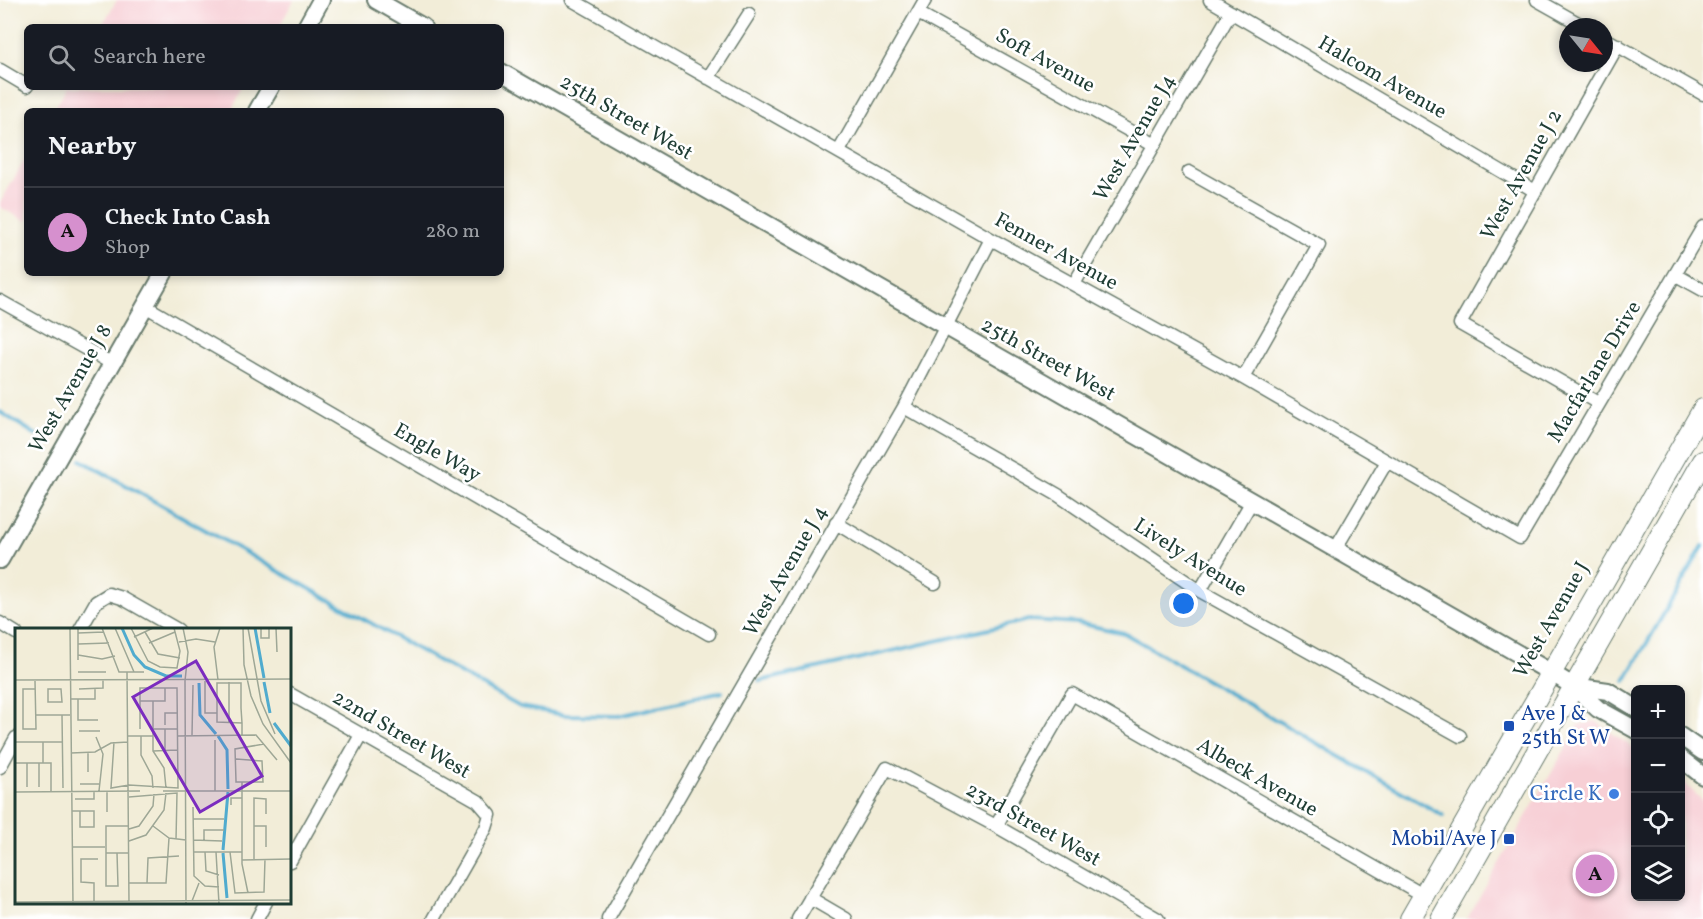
<!DOCTYPE html>
<meta charset="utf-8">
<style>
body{margin:0;font-family:Vollkorn,serif;background:#20242c;color:#f1f3f6}
.controls{position:absolute;right:18px;bottom:18px;display:grid;overflow:hidden;border-radius:9px;box-shadow:0 3px 9px #0003}
.controls button{width:54px;height:54px;display:grid;place-items:center;padding:0;border:0;border-bottom:2px solid #363941;background:#171b24;color:#f1f3f6;font:30px sans-serif}
.compass{position:absolute;left:1559px;top:18px;width:54px;height:54px;border-radius:50%;background:#171b24;box-shadow:0 3px 9px #0003;rotate:120deg}
.you{position:absolute;left:1184px;top:604px;width:21px;height:21px;margin:-15px;border:4px solid #fff;border-radius:50%;background:#1a73e8;box-shadow:0 0 0 9px #1a73e833}
.badge{display:grid;place-items:center;width:39px;height:39px;border-radius:50%;background:#d690ce;color:#111;font-size:20px;font-weight:700}
.pin{position:absolute;translate:-50% -50%;border:3px solid #fff;box-shadow:0 2px 6px #0006}
.list{margin:0;padding:0;list-style:none}
h2{display:flex;justify-content:space-between;align-items:center;height:78px;margin:0;padding:0 24px;font-size:26px}
h2 small{font-size:20px;font-weight:400;color:#9ea1a6}
.list li{display:grid;grid-template-columns:39px 1fr auto;gap:18px;align-items:center;box-sizing:border-box;height:90px;padding:0 24px;border-top:2px solid #363941}
.list b{display:block;font-size:22px;white-space:nowrap}
.list p{margin:0;font-size:20px;white-space:nowrap;color:#9ea1a6}
.list em{font-size:20px;font-style:normal;color:#9ea1a6}
.icon{flex:none;width:33px;height:33px;fill:none;stroke:currentColor;stroke-width:2;stroke-linecap:round;stroke-linejoin:round}
.map{position:relative;flex:none;width:1703px;height:919px;overflow:hidden}
.search{position:absolute;background:#171b24;box-shadow:0 3px 9px #0003;left:24px;top:24px;width:480px;height:66px;display:flex;align-items:center;gap:15px;box-sizing:border-box;padding:0 21px;border-radius:9px;color:#9ea1a6;font-size:22px}
.panel{position:absolute;background:#171b24;box-shadow:0 3px 9px #0003;left:24px;top:108px;width:480px;height:168px;border-radius:9px}
.map>svg:first-child{display:block}
.built{fill:#f7cfd5}
.lines{fill:none;stroke-linecap:round;stroke-linejoin:round}
.stream{stroke:#50abce;stroke-width:4}
.minor-casing{stroke:#697b6d;stroke-width:15}
.tertiary-casing{stroke:#697b6d;stroke-width:20}
.primary-casing{stroke:#697b6d;stroke-width:22}
.minor{stroke:#fff;stroke-width:12}
.tertiary{stroke:#fff;stroke-width:16}
.primary{stroke:#fff;stroke-width:20}
.transit-dot{fill:#1a4fb4;stroke:#fff;stroke-width:2}
.shop-dot{fill:#3f7fe0;stroke:#fff;stroke-width:2}
.labels{text-anchor:middle;dominant-baseline:central;stroke-width:5;stroke-linejoin:round;paint-order:stroke}
.street-label{font-size:21px;fill:#1f3d34;stroke:#fff}
.transit-label{font-size:21px;fill:#164399;stroke:#fff;text-anchor:start}
.shop-label{font-size:21px;fill:#366cbe;stroke:#fff;text-anchor:end}
.inset-river{fill:none;stroke:#50abce;stroke-width:3}
.inset-road{fill:none;stroke:#9ea796;stroke-width:1.5}
.view{fill:#7b2cbf;fill-opacity:0.15;stroke:#7b2cbf;stroke-width:3}
.inset-edge{fill:none;stroke:#1f3d34;stroke-width:3}
</style>
<div class="map">
<svg width="1703" height="919" viewBox="0 0 1703 919">
<rect width="100%" height="100%" fill="#fff"/>
<filter id="ink" filterUnits="userSpaceOnUse"><feTurbulence type="fractalNoise" baseFrequency=".0167" numOctaves="2"/><feDisplacementMap in="SourceGraphic" scale="12" xChannelSelector="R" yChannelSelector="G"/><feConvolveMatrix kernelMatrix="1 2 1 2 8 2 1 2 1" color-interpolation-filters="sRGB"/></filter>
<filter id="wash" filterUnits="userSpaceOnUse"><feTurbulence type="fractalNoise" baseFrequency=".008" numOctaves="4" result="noise"/><feDisplacementMap in="SourceGraphic" scale="24" xChannelSelector="R" yChannelSelector="G"/><feGaussianBlur stdDeviation="1.35" result="paint"/><feColorMatrix in="noise" values="0 0 0 0 0 0 0 0 0 0 0 0 0 0 0 0 0 1.4 0 .05"/><feComposite in="paint" operator="in"/></filter>
<g filter="url(#wash)">
<rect width="100%" height="100%" fill="#f2edd8"/>
<path class="built" d="M 117,0 L 294,0 L 279,27 L 101,27 Z
M 67,87 L 244,87 L 231,111 L 53,111 Z
M 27,156 L 27,222 L 0,207 L 0,203 Z
M 1595,721 L 1635,749 L 1636,896 L 1680,896 L 1681,780 L 1703,801 L 1703,919 L 1467,919 L 1579,725 Z"/>
<g class="lines">
<path class="stream" d="M 0,412 L 43,439
M 81,460 L 520,707 L 565,715 L 619,716 L 722,692
M 760,681 L 1029,620 L 1078,623 L 1124,633 L 1444,816
M 1625,681 L 1703,546"/>
</g>
</g>
<g filter="url(#ink)">
<g class="lines">
<defs>
<path id="minor" d="M 572,0 L 991,239 L 1243,378 L 1520,538 L 1703,227
M 1210,0 L 1535,191
M 1537,0 L 1585,27
M 918,13 L 1153,144
M 1604,38 L 1703,94
M 0,70 L 27,86
M 708,78 L 749,14
M 839,151 L 925,0
M 1189,172 L 1319,245 L 1243,378
M 1676,275 L 1703,290
M 1074,284 L 1231,12
M 0,301 L 111,363
M 145,306 L 709,634
M 1598,403 L 1460,324 L 1618,45
M 904,407 L 1058,495 L 1200,591 L 1460,736
M 836,523 L 935,583
M 1336,548 L 1386,463
M 1200,591 L 1252,501
M 0,623 L 16,633
M 80,630 L 96,602 L 109,594 L 122,598 L 178,630
M 290,694 L 478,801 L 490,815 L 486,828 L 434,919
M 0,767 L 16,738
M 996,826 L 1072,694 L 1423,895
M 290,861 L 361,735
M 810,898 L 846,919
M 257,919 L 266,902
M 608,919 L 904,407 L 991,239
M 798,919 L 887,768 L 996,826 L 1158,919"/>
<path id="tertiary" d="M 376,0 L 423,27
M 306,27 L 321,0
M 501,72 L 1550,672 L 1573,686 L 1598,709 L 1636,730
M 257,111 L 271,87
M 0,560 L 164,273
M 1573,686 L 1608,691 L 1636,708
M 1680,736 L 1703,752
M 1680,758 L 1703,776"/>
<path id="primary" d="M 1410,919 L 1703,409
M 1441,919 L 1703,461"/>
</defs>
<use href="#minor" class="minor-casing"/>
<use href="#tertiary" class="tertiary-casing"/>
<use href="#primary" class="primary-casing"/>
<use href="#minor" class="minor"/>
<use href="#tertiary" class="tertiary"/>
<use href="#primary" class="primary"/>
</g>
</g>
<g class="transit-dot">
<rect x="1503" y="720" width="12" height="12" rx="3"/>
<rect x="1503" y="833" width="12" height="12" rx="3"/>
</g>
<circle class="shop-dot" cx="1614" cy="794" r="6"/>
<g class="labels">
<g class="street-label">
<text transform="translate(1045 61) rotate(29)">Soft Avenue</text>
<text transform="translate(1382 78) rotate(30)">Halcom Avenue</text>
<text transform="translate(626 118) rotate(30)">25th Street West</text>
<text transform="translate(1135 138) rotate(-60)">West Avenue J4</text>
<text transform="translate(1522 175) rotate(-61)">West Avenue J 2</text>
<text transform="translate(1056 252) rotate(29)">Fenner Avenue</text>
<text transform="translate(1048 360) rotate(29)">25th Street West</text>
<text transform="translate(1595 372) rotate(-59)">Macfarlane Drive</text>
<text transform="translate(71 389) rotate(-60)">West Avenue J 8</text>
<text transform="translate(437 453) rotate(30)">Engle Way</text>
<text transform="translate(1190 558) rotate(32)">Lively Avenue</text>
<text transform="translate(786 571) rotate(-60)">West Avenue J 4</text>
<text transform="translate(1552 620) rotate(-60)">West Avenue J</text>
<text transform="translate(401 735) rotate(30)">22nd Street West</text>
<text transform="translate(1257 778) rotate(30)">Albeck Avenue</text>
<text transform="translate(1033 825) rotate(29)">23rd Street West</text>
</g>
<g class="transit-label">
<text x="1521" y="714">Ave J &amp;<tspan x="1521" dy="24">25th St W</tspan></text>
<text x="1497" y="839" text-anchor="end">Mobil/Ave J</text>
</g>
<g class="shop-label">
<text x="1602" y="794">Circle K</text>
</g>
</g>
<g transform="translate(15 628)">
<rect width="276" height="276" fill="#f2edd8"/>
<path class="inset-river" d="M 107,0 L 119,27 L 130,39 L 151,48 L 167,48M 240,0 L 249,50M 249,54 L 255,85M 184,55 L 185,87 L 201,106M 259,95 L 276,118M 203,108 L 212,122 L 213,161M 208,222 L 213,164M 208,225 L 212,270"/>
<path class="inset-road" d="M 55,0 L 58,276M 87,0 L 104,44 L 129,44M 100,0 L 119,44M 116,0 L 133,33 L 145,39 L 162,40 L 165,23 L 159,0M 168,0 L 173,24 L 170,53 L 171,275M 228,0 L 229,37 L 236,68 L 248,96 L 276,135M 233,0 L 246,73 L 260,106M 246,0 L 246,10 L 254,10 L 254,0M 261,0 L 262,24M 130,4 L 143,26 L 165,30M 63,5 L 89,4M 119,9 L 138,0M 164,14 L 181,11 L 200,14M 134,15 L 160,4M 63,16 L 94,15M 63,27 L 87,31 L 100,28M 63,32 L 63,0M 63,44 L 91,44M 112,44 L 114,274M 0,52 L 276,51M 203,52 L 199,19 L 205,0M 190,53 L 190,85 L 202,85M 20,61 L 8,61 L 8,101 L 21,101 L 20,53M 33,61 L 46,61 L 47,74 L 33,74 ZM 64,61 L 88,60 L 88,52M 55,71 L 80,71 L 80,60M 63,71 L 63,92 L 83,92M 125,73 L 150,73 L 150,60M 138,73 L 138,123 L 149,140 L 151,160M 21,87 L 55,87M 47,87 L 48,160M 0,91 L 0,164M 214,94 L 214,54M 227,95 L 202,94 L 202,55 L 226,55 L 226,80 L 227,95 L 227,107M 150,97 L 150,85 L 162,85M 138,101 L 162,101M 150,101 L 150,122M 64,103 L 85,103M 177,107 L 178,57M 113,108 L 138,108M 126,108 L 126,127 L 137,148 L 138,160M 162,108 L 241,107 L 262,132M 81,109 L 88,126 L 84,163M 0,114 L 47,114M 99,114 L 96,160 L 114,157 L 163,160 L 162,60 L 125,60 L 125,101M 138,123 L 162,122M 56,125 L 80,124 L 96,115 L 113,114M 73,125 L 73,144M 221,131 L 247,133 L 248,154 L 221,154 L 221,153 L 220,121 L 249,116M 0,135 L 36,135 L 36,163M 12,135 L 12,159M 24,135 L 24,159M 28,135 L 28,114M 227,154 L 227,236 L 233,265M 65,156 L 84,156M 148,163 L 276,163M 200,163 L 200,112M 0,164 L 125,163M 114,169 L 162,165 L 161,212M 60,171 L 79,171 L 79,163M 216,177 L 216,170 L 227,170M 178,179 L 179,248 L 190,258 L 204,259M 57,183 L 79,183 L 79,199 L 65,199 L 65,183M 92,184 L 92,163M 178,191 L 209,191M 138,198 L 154,210 L 171,212M 239,198 L 251,198 L 251,219M 114,201 L 124,198 L 138,178 L 139,166M 178,212 L 207,213M 114,213 L 131,207 L 149,182 L 151,165M 189,213 L 189,202 L 209,202M 58,219 L 90,219M 178,224 L 227,224M 190,224 L 191,243 L 204,247M 201,224 L 204,276M 215,224 L 220,265 L 249,264 L 250,231M 91,225 L 114,225M 102,225 L 103,258 L 91,258 L 91,198 L 114,198M 239,231 L 239,170 L 251,171 L 251,186M 227,232 L 276,231M 114,255 L 151,255 L 154,210M 132,255 L 133,230 L 164,228M 79,273 L 79,255 L 66,254 L 66,231 L 83,231M 177,273 L 184,255M 0,274 L 276,272"/>
<path class="view" d="M 181,33 L 247,148 L 185,184 L 118,69 Z"/>
<rect width="276" height="276" class="inset-edge"/>
</g>
</svg>
<div class="controls">
<button>+</button>
<button>−</button>
<button><svg class="icon" aria-label="locate" viewBox="0 0 24 24"><circle cx="12" cy="12" r="6"/><path d="M12 2v4M12 18v4M2 12h4M18 12h4"/></svg></button>
<button><svg class="icon" aria-label="layers" viewBox="0 0 24 24"><path d="M12 4l9 5-9 5-9-5zM3 14l9 5 9-5"/></svg></button>
</div>
<svg class="compass" viewBox="-18 -18 36 36"><path d="M0-13l5 13h-10z" fill="#e53935"/><path d="M0 13l5-13h-10z" fill="#9ea1a6"/></svg>
<div class="you"></div>
<div class="pin badge" style="left:1595px;top:874px">A</div>
<div class="search"><svg class="icon" aria-label="search" viewBox="0 0 24 24"><circle cx="10" cy="10" r="6"/><path d="M15 15l6 6"/></svg>Search here</div>
<section class="panel">
<h2>Nearby<small></small></h2>
<ul class="list">
<li><span class="badge">A</span><div><b>Check Into Cash</b><p>Shop</p></div><em>280 m</em></li>
</ul>
</section>
</div>
